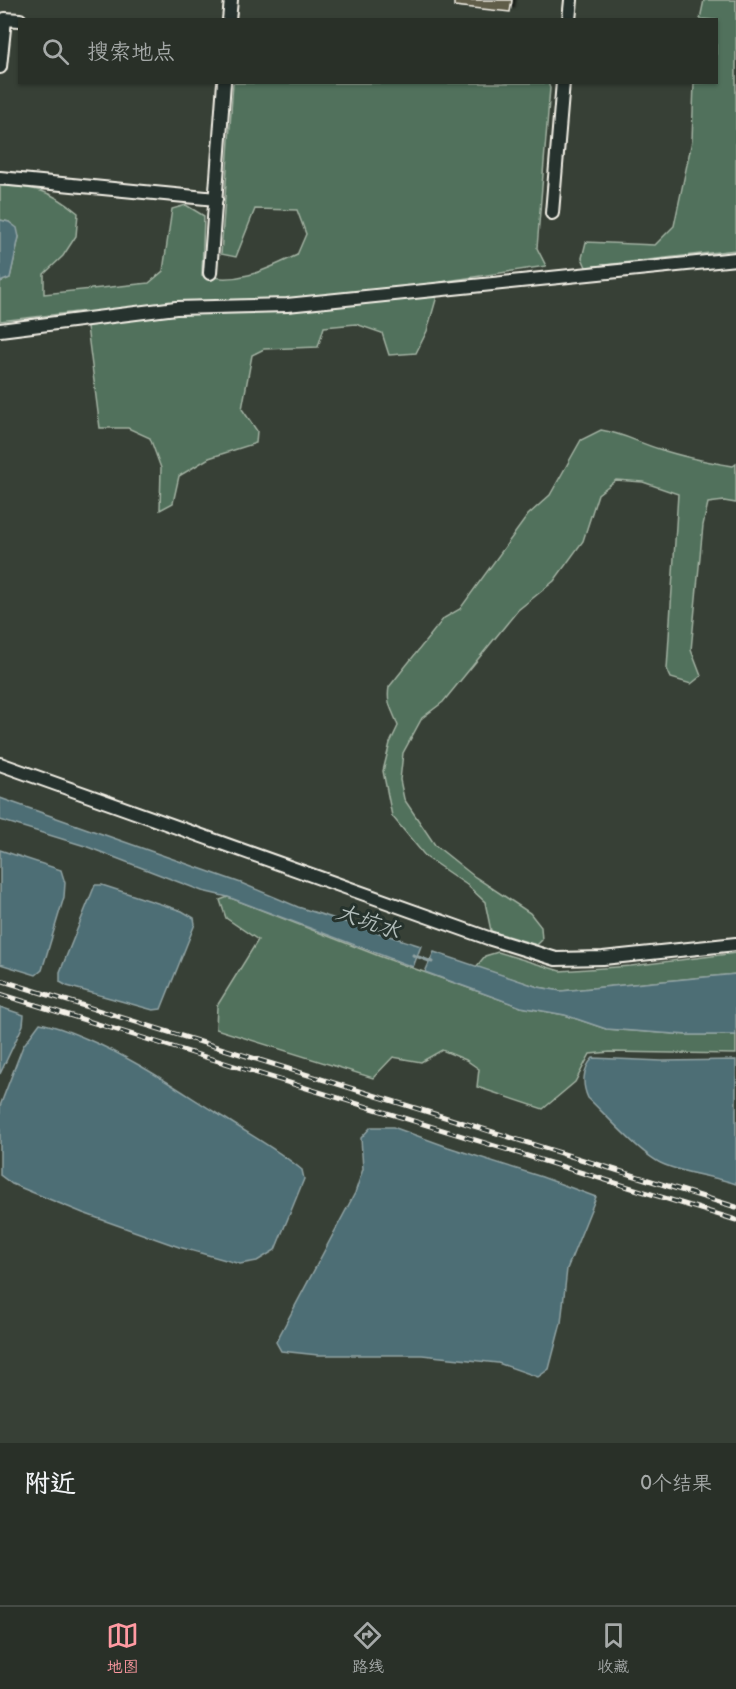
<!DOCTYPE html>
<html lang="zh">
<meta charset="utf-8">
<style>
body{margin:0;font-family:"Balsamiq Sans","LXGW WenKai TC",sans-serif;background:#313830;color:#f1f3f6}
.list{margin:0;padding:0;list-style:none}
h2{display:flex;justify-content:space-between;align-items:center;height:78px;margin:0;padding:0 24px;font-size:26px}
h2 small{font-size:20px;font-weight:400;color:#a5a9a8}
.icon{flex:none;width:33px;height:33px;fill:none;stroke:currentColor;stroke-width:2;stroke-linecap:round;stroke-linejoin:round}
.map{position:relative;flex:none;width:736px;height:1443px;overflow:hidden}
.search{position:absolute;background:#293028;box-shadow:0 2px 4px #0004;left:18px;right:18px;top:18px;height:66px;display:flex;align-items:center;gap:15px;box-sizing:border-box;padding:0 21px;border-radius:0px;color:#a5a9a8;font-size:22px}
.sheet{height:162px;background:#293028}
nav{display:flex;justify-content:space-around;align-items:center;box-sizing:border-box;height:84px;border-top:2px solid #454b45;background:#293028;font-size:16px;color:#a5a9a8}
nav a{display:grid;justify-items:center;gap:3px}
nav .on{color:#ff9aa2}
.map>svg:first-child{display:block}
.green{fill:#51715b;stroke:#a2b1a2;stroke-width:1.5}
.water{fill:#4e6e75;stroke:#90a2a3;stroke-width:1.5}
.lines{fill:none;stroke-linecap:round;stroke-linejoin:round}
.stream{stroke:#90a2a3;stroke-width:3}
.building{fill:#605d4a;stroke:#f4f1e8;stroke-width:1.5;filter:url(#shadow)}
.minor-casing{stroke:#f4f1e8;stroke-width:16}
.minor{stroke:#26332d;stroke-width:12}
.rail-casing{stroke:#f4f1e8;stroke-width:5}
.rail{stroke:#26332d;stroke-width:3;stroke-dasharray:9;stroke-linecap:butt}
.labels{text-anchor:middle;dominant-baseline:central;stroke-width:6;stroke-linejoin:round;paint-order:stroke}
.water-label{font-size:22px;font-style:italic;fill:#b2bdba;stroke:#26332d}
</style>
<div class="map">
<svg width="736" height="1443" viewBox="0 0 736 1443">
<defs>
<filter id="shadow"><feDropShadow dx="4" dy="-4" stdDeviation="1.5" flood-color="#0009"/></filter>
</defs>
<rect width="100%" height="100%" fill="#374036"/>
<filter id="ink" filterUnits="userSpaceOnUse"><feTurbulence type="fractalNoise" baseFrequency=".0167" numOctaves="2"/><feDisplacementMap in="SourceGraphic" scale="12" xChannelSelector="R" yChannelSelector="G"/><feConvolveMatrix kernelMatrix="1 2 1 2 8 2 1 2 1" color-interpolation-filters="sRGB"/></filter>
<g filter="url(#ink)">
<path class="green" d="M 704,0 L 736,0 L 736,250 L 586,267 L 582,258 L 586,242 L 655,245 L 674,226 L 692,141 L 694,83 L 716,82 L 716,20 L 700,19 Z
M 233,83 L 548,83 L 550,88 L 537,248 L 546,266 L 441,282 L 427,331 L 416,353 L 389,355 L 382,333 L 356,324 L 324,327 L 318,347 L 264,349 L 252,355 L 242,409 L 257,431 L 256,443 L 209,458 L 179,476 L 173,503 L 160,510 L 161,468 L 150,438 L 128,428 L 100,428 L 85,311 L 0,321 L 0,282 L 10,278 L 19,237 L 9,222 L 0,220 L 0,186 C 36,187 50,190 78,213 L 76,236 L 63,256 L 44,274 L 44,294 L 149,283 L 163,271 L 172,209 L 186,205 L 204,216 L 202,275 C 237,285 266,270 297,255 L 306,234 L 297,210 L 255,209 L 236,257 L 221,254 Z
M 601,430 C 622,433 639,443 659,449 C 683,457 708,462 733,466 L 736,464 L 736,503 L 724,501 L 708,503 L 703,525 L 691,650 L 701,676 L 691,684 L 671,678 L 667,669 L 678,494 L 643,482 L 616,480 L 598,494 L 583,541 L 554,581 L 518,610 L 443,702 L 422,718 L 403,753 L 400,780 L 404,799 L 435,845 L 475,877 L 530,913 L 541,927 L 542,940 L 537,945 L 491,931 L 485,902 L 467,885 L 426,857 L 392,816 L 383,771 L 390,743 L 398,726 C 393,710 386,705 389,687 L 444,618 L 460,609 L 528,515 L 550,495 L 581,440 Z
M 228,897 L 379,956 L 521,1007 L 565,1015 L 606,1029 L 688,1035 L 736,1035 L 736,1054 L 610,1052 L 590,1054 L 575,1082 L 543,1109 L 477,1087 L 479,1069 L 466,1060 L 442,1050 L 421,1062 L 393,1057 L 373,1078 L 216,1029 L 217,1006 L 258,940 L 226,918 L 220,900 Z
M 498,952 L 560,971 L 631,966 L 736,953 L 736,974 L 561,991 L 538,987 L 476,967 L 485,956 Z"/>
<path class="water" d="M 0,220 L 9,222 L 17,228 L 19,237 L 10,278 L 0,282 Z
M 0,798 L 241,883 L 298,907 L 421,946 L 413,967 L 228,897 L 202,891 L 85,846 L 0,820 Z
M 0,850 L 61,870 L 65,883 L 64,897 L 42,970 L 36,975 L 0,964 Z
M 95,885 L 102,885 L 182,911 L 194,918 L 195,924 L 161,1009 L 153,1010 L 67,986 L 60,982 L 60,972 Z
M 434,952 L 538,987 L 561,991 L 736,974 L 736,1035 L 688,1035 L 606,1029 L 565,1015 L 521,1007 L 425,972 Z
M 0,1007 L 24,1015 L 23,1025 L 0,1074 Z
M 40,1023 C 57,1026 71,1032 87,1039 C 137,1060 180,1091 226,1119 C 252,1136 278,1150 302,1170 L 304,1179 L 275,1250 L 257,1261 L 240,1264 L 179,1247 L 83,1213 L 12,1184 L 0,1175 L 0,1106 L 23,1046 Z
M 593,1058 L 662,1061 L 736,1060 L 736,1184 C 713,1176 687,1174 665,1165 C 643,1157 606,1115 588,1098 C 582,1085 582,1069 593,1058 Z
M 371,1127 L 393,1127 L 448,1147 L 542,1177 L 596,1197 L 567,1269 L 561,1323 L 549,1369 L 538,1377 L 498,1363 L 422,1355 L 318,1355 L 281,1351 L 276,1342 L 355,1193 L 363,1169 L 361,1138 Z"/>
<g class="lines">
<path class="stream" d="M 413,955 L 432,962"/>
</g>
<path class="building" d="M 454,0 L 512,0 L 510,12 L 454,6 Z"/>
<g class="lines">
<defs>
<path id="minor" d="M 229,20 L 231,0
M 569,20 L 571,0
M 0,67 L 5,19 L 20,20
M 0,178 L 216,199
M 552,213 L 563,82
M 210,273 L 224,82
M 0,330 L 176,308 L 287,305 L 736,259
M 0,764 L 488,938 L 556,959 L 603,958 L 736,944"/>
</defs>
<use href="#minor" class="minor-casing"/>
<use href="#minor" class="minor"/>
<defs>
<path id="rail" d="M 0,980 L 736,1207
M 0,994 L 736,1220"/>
</defs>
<use href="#rail" class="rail-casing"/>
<use href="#rail" class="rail"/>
</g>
</g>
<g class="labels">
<g class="water-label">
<text transform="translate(368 922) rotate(19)">大坑水</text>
</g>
</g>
</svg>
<div class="search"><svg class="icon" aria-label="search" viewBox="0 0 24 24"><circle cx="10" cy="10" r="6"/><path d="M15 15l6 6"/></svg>搜索地点</div>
</div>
<section class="sheet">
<h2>附近<small>0个结果</small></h2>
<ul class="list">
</ul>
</section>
<nav>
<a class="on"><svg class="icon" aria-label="map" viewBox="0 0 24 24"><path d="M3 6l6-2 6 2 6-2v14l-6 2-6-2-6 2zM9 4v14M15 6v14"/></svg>地图</a>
<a><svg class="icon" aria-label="directions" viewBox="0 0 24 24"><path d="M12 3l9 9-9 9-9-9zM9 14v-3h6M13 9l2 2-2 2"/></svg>路线</a>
<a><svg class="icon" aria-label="saved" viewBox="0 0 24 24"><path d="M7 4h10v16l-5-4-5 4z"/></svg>收藏</a>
</nav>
